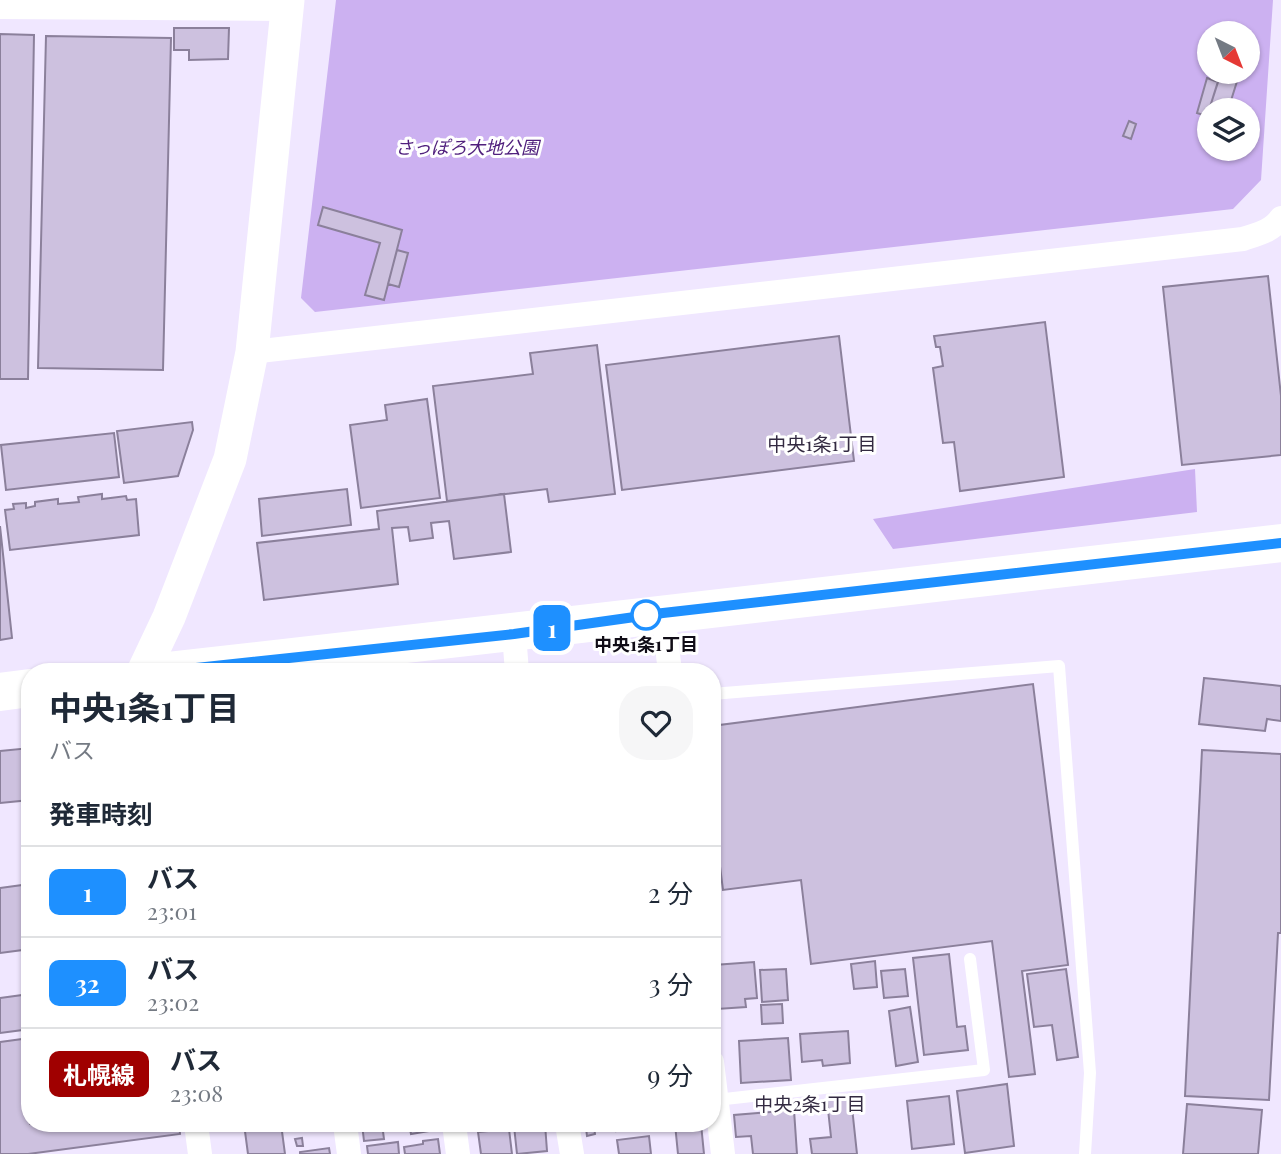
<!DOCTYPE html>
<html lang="ja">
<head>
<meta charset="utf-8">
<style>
  body { margin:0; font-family:"Playfair Display","Noto Sans JP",serif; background:#f6f6f7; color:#1f2937; height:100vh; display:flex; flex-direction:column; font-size:26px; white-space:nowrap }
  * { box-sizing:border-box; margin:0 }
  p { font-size:23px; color:#747a83 }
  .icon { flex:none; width:38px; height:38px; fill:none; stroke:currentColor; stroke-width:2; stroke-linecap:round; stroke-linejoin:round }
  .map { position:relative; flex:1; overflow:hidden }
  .side { position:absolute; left:21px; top:663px; width:700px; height:469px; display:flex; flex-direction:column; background:#fff; border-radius:28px; box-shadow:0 2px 5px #0004 }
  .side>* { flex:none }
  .badge { padding:0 14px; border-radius:10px; font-size:24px; line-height:46px }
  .needle { width:46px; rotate:138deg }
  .fabs { position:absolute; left:1197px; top:21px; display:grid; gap:14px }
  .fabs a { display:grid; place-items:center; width:63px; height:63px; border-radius:50%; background:#fff; box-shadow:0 2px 5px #0004; font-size:35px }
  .map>.badge { position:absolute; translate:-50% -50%; box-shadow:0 0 0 4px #fff }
  h2 { padding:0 28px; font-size:26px; line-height:63px }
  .round { display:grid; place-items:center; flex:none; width:74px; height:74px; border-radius:28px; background:#f6f6f7 }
  .summary { display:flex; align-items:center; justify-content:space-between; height:119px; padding:0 28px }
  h1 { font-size:33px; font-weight:700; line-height:52px }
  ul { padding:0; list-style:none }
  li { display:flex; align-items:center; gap:21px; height:91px; padding:0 28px; border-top:2px solid #e0e1e3 }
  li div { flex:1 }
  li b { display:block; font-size:26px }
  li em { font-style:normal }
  li .badge { min-width:77px; font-weight:700; text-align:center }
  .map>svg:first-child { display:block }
  .green { fill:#ccb1f1; fill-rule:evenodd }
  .building { fill:#cdc1df; stroke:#8b809b; stroke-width:2 }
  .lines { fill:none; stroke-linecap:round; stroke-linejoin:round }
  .lane { stroke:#fff; stroke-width:12 }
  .street { stroke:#fff; stroke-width:24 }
  .secondary { stroke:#fff; stroke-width:33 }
  .highway { stroke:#fff; stroke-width:38 }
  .line-casing { stroke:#fff; stroke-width:16 }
  .line { stroke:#1e90ff; stroke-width:10 }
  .stop-dot { fill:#fff; stroke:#1e90ff; stroke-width:3.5 }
  .labels { text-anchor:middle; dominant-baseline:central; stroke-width:6; stroke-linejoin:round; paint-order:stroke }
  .park-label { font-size:18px; font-style:italic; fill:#50207d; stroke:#fff }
  .stop-label { font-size:18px; font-weight:bold; fill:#100c16; stroke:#fff }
  .neighbourhood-label { font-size:19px; fill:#332a41; stroke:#fff }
</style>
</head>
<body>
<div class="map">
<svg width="1281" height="1154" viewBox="0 0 1281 1154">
  <rect width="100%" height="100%" fill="#f0e7ff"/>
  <path class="green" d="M336,0H1273L1261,180L1233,209L315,312L301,298ZM1209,33H1248V72H1209ZM1209,110H1248V149H1209Z
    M1195,469L1197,512L893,549L873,519Z"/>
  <path class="building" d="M174,28H229L228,59L189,60V50H174Z
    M0,34L34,35L28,379H0Z
    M46,36L171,38L163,370L38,368Z
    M1221,72L1239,75L1228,110H1209Z
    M1207,78L1218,82L1207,116L1197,113Z
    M1209,110V138L1202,136Z
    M1129,121L1136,124L1131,139L1123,136Z
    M323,207L402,230L384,300L365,295L380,243L318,225Z
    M397,250L408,253L399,287L388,284Z
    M1268,276L1281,396V455L1182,465L1163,287Z
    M1045,322L1064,477L960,491L954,442L943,443L933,368L943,366L940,347H936L934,336Z
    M839,336L854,461L622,490L606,365Z
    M597,345L615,494L549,502L547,489L447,501L433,386L533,374L530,353Z
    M427,399L440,498L361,508L350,425L387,420L385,405Z
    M192,422L193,430L178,476L124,483L117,431Z
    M114,433L119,477L6,490L1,445Z
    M347,489L351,525L262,536L259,499Z
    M102,494V499L126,496L127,500L136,499L139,535L10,550L5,510L14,509L13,504L26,503V508L35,506V502L58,499V504L79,502L78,497Z
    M504,494L511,552L454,559L449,521L431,523L433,538L410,541L408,527L392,528L398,584L264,600L257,543L379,529L377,511Z
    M0,526L12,638L0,640Z
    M1204,678L1281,686V721L1267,719L1265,731L1199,724Z
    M1033,684L1068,965L1022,971L1035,1074L1009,1077L992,941L811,964L801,880L723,890L712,804V726Z
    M30,748V800L0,803V751Z
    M1202,750L1281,754V933H1278L1269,1100L1185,1096Z
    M30,884V949L0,953V888Z
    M949,954L957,1027L965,1026L968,1050L924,1055L913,958Z
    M875,961L877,987L854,989L851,964Z
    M754,962L757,998L745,999L746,1007L717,1009L714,965Z
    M786,969L788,1000L762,1002L760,970Z
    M905,969L908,996L884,998L881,971Z
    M1066,969L1078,1057L1057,1060L1052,1025L1034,1027L1027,974Z
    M30,994V1029L0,1033V998Z
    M782,1004L783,1023L762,1024L761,1005Z
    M910,1007L918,1062L896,1066L889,1011Z
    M848,1031L850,1063L823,1066L822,1060L802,1062L800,1034Z
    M30,1038V1124H179L180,1134L28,1154H0V1042Z
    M788,1038L791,1080L741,1083L739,1041Z
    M1007,1084L1014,1146L965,1153L957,1091Z
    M949,1096L954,1144L912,1149L907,1101Z
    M851,1098L857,1154H812L810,1139L831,1137L827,1100Z
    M1187,1104L1262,1110L1258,1154H1183Z
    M794,1110L797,1154H753L751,1136L736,1137L734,1115Z
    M244,1124H281L285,1154H248Z
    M362,1124H382L384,1139L364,1141Z
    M409,1124H440L441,1129L411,1134Z
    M531,1124H545L547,1151L517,1154L514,1126Z
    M615,1124H649V1126L616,1131Z
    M675,1124H701L704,1154H678Z
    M594,1127L595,1134L587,1136L586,1128Z
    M509,1129L512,1154H481L478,1132Z
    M649,1136L651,1154H619L617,1140Z
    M302,1138L303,1146H297L295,1139Z
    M438,1139L440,1154H405L404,1147L423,1144V1141Z
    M398,1142L399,1154H368L367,1146Z
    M329,1148L330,1154H300V1152Z"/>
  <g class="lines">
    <path class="lane" d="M712,694L1059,666L1090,1073L1085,1154
      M716,1100L984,1070L970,959"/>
    <path class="street" d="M0,7L287,9
      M252,352L1243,239C1258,234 1272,231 1281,218
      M663,613L670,672
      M514,634L517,672
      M712,1062L723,1154
      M196,1124L200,1154
      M345,1124L349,1154
      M454,1124L458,1154
      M567,1124L572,1154"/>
    <path class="secondary" d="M143,672L169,617L230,459L252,352L288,0"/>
    <path class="highway" d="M160,672C534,631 907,585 1281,543
      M0,692L30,688"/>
  </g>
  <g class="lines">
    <g class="line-casing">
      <path id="line" d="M159,672L514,634L663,613L1281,543"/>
    </g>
    <use href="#line" class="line"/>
  </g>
  <circle class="stop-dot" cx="646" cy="615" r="14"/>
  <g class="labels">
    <g class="park-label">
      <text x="467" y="147">さっぽろ大地公園</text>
    </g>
    <g class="stop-label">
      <text x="646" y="644">中央1条1丁目</text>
    </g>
    <g class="neighbourhood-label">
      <text x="822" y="443">中央1条1丁目</text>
      <text x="810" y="1103">中央2条1丁目</text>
    </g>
  </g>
</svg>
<div class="fabs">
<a><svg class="needle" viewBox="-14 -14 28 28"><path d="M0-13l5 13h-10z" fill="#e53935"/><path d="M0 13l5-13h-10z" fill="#747a83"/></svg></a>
<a><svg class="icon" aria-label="layers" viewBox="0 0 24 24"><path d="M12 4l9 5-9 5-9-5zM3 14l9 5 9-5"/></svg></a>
</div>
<b class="badge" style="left:552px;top:628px;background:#1e90ff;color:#fff">1</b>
<section class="side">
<div class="summary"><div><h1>中央1条1丁目</h1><p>バス</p></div><a class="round"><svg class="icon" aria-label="heart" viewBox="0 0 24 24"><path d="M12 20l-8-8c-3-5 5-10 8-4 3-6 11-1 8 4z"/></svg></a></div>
<h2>発車時刻</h2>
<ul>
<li><span class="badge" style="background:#1e90ff;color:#fff">1</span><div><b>バス</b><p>23:01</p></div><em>2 分</em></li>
<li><span class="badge" style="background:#1e90ff;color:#fff">32</span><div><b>バス</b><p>23:02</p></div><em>3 分</em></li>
<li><span class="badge" style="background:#a00000;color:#fff">札幌線</span><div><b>バス</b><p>23:08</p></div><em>9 分</em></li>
</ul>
</section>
</div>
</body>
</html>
